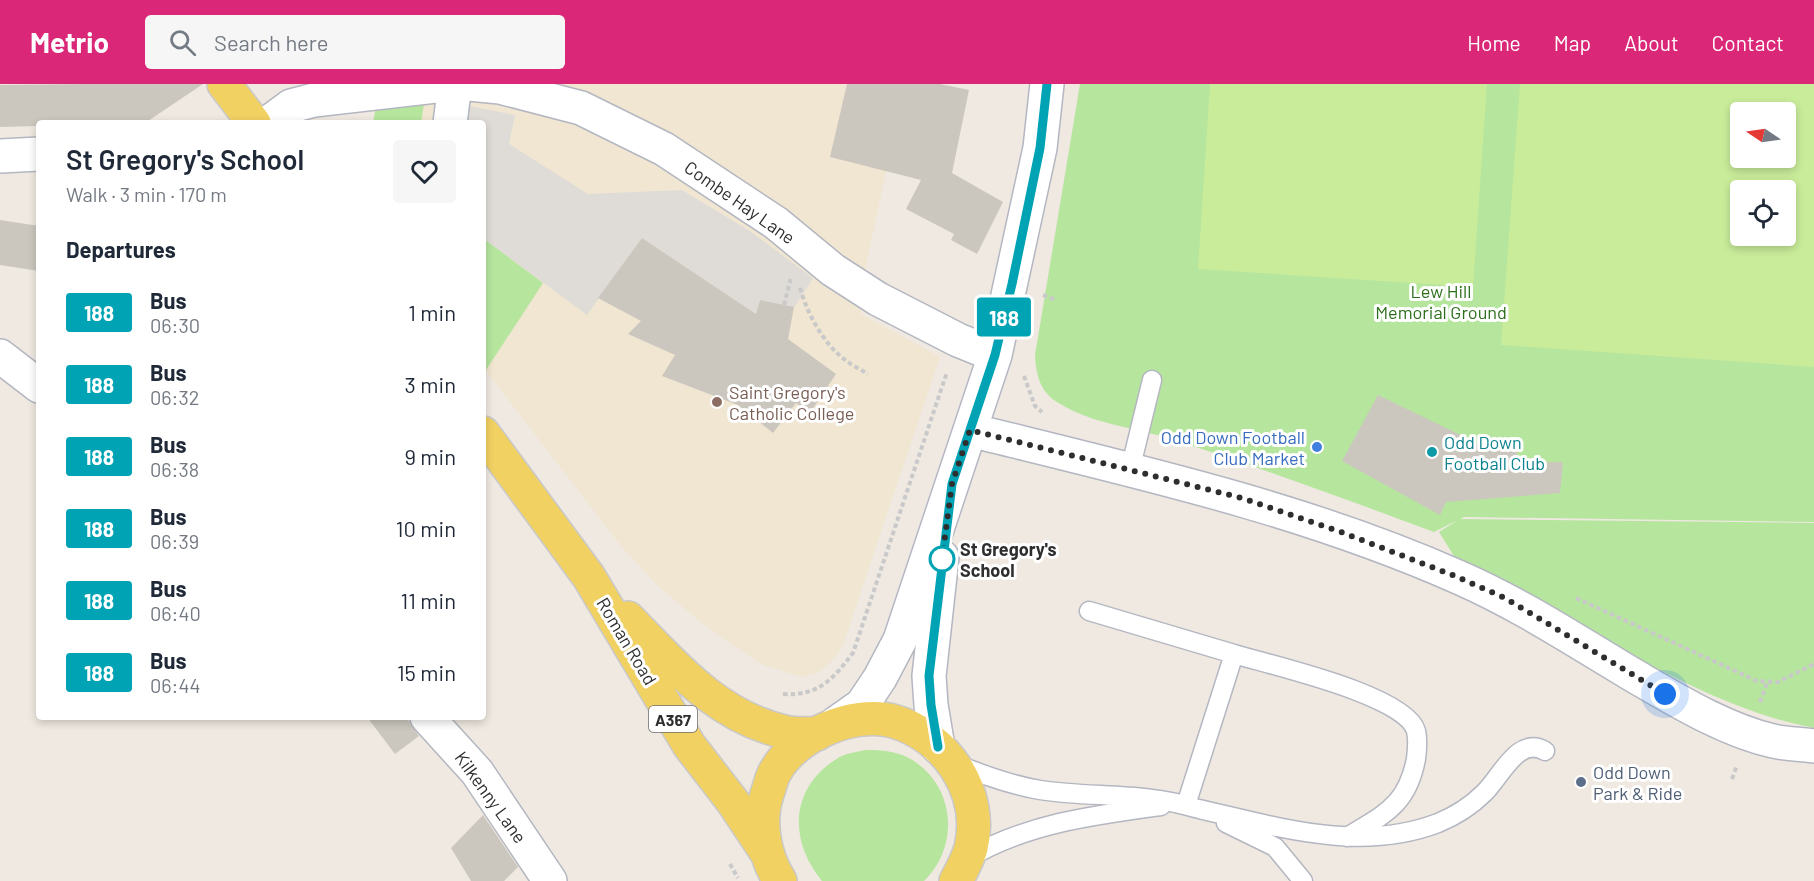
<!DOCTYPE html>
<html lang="en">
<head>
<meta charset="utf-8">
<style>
  body { margin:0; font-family:Barlow,sans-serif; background:#f6f6f7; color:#1f2937; height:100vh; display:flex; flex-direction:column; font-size:22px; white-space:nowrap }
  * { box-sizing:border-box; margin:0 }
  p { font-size:20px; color:#747a83 }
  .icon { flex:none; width:33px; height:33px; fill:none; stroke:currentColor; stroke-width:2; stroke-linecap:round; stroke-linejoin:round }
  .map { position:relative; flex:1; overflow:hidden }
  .details { position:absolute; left:36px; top:36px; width:450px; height:600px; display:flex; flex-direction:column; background:#fff; border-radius:6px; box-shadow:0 3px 9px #0003 }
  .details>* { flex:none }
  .badge { padding:0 12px; border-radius:4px; font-size:21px; line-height:39px }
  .needle { width:39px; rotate:283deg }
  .fabs { position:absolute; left:1730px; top:18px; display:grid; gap:12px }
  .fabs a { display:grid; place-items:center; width:66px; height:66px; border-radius:6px; background:#fff; box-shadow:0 3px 9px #0003; font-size:30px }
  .you { position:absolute; width:30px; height:30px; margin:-15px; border:4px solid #fff; border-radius:50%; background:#1a73e8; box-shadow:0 0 0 9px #1a73e833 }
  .map>.badge { position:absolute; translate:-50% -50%; box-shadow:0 0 0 3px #fff }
  h2 { padding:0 30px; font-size:22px; line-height:54px }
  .round { display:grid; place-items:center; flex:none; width:63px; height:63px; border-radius:6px; background:#f6f6f7 }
  .summary { display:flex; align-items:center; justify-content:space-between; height:102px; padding:0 30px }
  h1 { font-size:28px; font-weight:600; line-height:45px }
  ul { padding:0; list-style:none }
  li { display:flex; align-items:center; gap:18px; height:72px; padding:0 30px }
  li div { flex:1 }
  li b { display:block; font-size:22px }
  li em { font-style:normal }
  li .badge { min-width:66px; font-weight:700; text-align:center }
  header { display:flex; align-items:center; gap:36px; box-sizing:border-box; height:84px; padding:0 30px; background:#db2777; color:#fff }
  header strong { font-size:28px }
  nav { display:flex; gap:33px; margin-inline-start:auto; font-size:21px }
  .search { width:420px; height:54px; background:#f6f6f7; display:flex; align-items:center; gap:15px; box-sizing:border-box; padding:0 21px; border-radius:6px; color:#747a83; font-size:22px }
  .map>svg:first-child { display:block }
  .education { fill:#f0e6d1 }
  .green { fill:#b6e59e; fill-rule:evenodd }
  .pitch { fill:#c9ec9a; fill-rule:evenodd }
  .plaza { fill:#dfdcd8 }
  .building { fill:#cbc7bf }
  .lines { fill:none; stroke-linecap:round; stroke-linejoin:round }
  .lane-casing { stroke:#b4b7c1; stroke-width:21 }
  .street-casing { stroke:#b4b7c1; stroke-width:36 }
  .primary-casing { stroke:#c9c9c9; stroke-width:36 }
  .path { stroke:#c9c9c9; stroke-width:4; stroke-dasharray:4.5 3; stroke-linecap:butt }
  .lane { stroke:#fff; stroke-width:18 }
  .street { stroke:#fff; stroke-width:33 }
  .primary { stroke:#f2d163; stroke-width:33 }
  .line-casing { stroke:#fff; stroke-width:14 }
  .line { stroke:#00a3b4; stroke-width:9 }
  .walk { stroke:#2e2e2e; stroke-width:6; stroke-dasharray:0 10.8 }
  .education-dot { fill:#8d6e63; stroke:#fff; stroke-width:2 }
  .shop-dot { fill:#3f7fe0; stroke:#fff; stroke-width:2 }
  .culture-dot { fill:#0f9aa8; stroke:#fff; stroke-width:2 }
  .stop-dot { fill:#fff; stroke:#00a3b4; stroke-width:3 }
  .service-dot { fill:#5c6f8a; stroke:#fff; stroke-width:2 }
  .labels { text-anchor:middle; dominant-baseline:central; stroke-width:6; stroke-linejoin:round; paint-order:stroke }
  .shield { fill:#fff; stroke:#6d6d6d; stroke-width:1.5 }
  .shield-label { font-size:16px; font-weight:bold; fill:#2e2e2e }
  .street-label { font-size:18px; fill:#2e2e2e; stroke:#fff }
  .park-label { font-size:18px; fill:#2c6e1b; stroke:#fff }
  .education-label { font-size:18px; fill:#785e54; stroke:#fff; text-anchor:start }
  .shop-label { font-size:18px; fill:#366cbe; stroke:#fff; text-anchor:end }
  .culture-label { font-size:18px; fill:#0d838f; stroke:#fff; text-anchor:start }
  .stop-label { font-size:18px; font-weight:bold; fill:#2e2e2e; stroke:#fff; text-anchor:start }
  .service-label { font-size:18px; fill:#4e5e75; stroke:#fff; text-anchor:start }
</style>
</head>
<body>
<header>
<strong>Metrio</strong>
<div class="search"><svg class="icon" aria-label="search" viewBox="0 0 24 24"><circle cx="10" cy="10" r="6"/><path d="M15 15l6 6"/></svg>Search here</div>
<nav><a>Home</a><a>Map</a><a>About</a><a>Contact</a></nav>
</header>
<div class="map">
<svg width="1814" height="797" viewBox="0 0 1814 797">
  <rect width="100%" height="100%" fill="#efe9e1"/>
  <path class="education" d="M446,0H905L866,181L861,230L940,273L843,561L833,576L818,589L802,593L763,581L708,544L659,503L621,462L483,283V39H373L376,22L442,20Z"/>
  <path class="green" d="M1080,0H1814V438L1464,433L1460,435L1814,439V644C1740,630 1672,593 1607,558C1557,531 1507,504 1457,477L1439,448L1458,436L1434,448C1348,416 1262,384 1174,356C1135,343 1093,341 1057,318C1040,308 1036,290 1035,271ZM1740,28H1785V74H1740ZM1740,106H1785V152H1740Z
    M424,20L421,39H373L376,22Z
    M483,154L543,199L486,286L483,283Z
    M865,666C882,666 899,667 914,677C956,705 959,763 924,797H822C788,756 790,703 838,674C846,669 857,668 865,666Z"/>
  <path class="pitch" d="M1210,0H1487L1473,203L1198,185Z
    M1520,0H1814V283L1501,261ZM1740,28H1785V74H1740ZM1740,106H1785V152H1740Z"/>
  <path class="plaza" d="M469,22L515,31L509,60L588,110L682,106L750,147L813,194L794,224L760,216L756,230L642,154L587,231L483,154V39H464Z"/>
  <path class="building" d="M88,0H203L145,39H39V42L0,43V1Z
    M847,0H940L969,6L952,89L1003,118L977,170L951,156L954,150L906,125L921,96L830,73Z
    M0,136L39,142V187L0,181Z
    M642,154L756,230L760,216L794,223L788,255L836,290L810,329L796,319L773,349L738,321L662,292L675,271L628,250L641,237L598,214Z
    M1378,311L1477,359L1519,357L1516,379L1563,378L1560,409L1446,418L1440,431L1342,377Z
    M367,633H406L419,652L395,670Z
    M483,731L518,783L504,797H471L451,764Z"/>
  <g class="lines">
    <g class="lane-casing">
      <path id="lane" d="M1130,386L1152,296
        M1089,527L1234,570
        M956,680C983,691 1010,701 1040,706C1092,714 1144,708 1195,724
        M1186,721L1234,570C1270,581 1406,611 1416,647C1418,655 1417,667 1416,675C1407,722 1384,730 1347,753
        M1199,725C1278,743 1360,769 1438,739C1455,732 1471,722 1484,709C1501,693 1518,651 1545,667
        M1226,739L1275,763L1303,797
        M967,775C1024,740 1095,731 1161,722"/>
    </g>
    <g class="street-casing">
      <path id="street" d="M469,0L500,3L581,24L664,65L776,139L833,186L878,215L958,256L995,271
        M268,39L291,22L314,16L453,0
        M450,39L455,0
        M0,72L39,70
        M0,272L39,302
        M970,346C1135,387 1302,424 1458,493C1520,520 1576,557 1633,591C1676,616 1725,646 1773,657C1786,660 1801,660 1814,662
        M427,633L477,688L550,797
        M835,640L862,621L880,594L900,556L995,271L1040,64L1047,0
        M938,663L931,621L929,592L942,473"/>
    </g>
    <g class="primary-casing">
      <path id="primary" d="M224,0L254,39
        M483,349L589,493L689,661L733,718L767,769
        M628,534C674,581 717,633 785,648C795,651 807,649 817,650
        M780,797C764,772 758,738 767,710C770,703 771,694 775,688C794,652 853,626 893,637C946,652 984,708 971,764C968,775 962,786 956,797"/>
    </g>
    <path class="path" d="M800,204C807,229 823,259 844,275C851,281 860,285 868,290
      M1043,211L1056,216
      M784,221L791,194
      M1024,292L1035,322L1042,328
      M1576,514L1757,597L1778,598L1814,580
      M783,610C819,612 833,595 853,569L947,288
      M1760,618L1767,599
      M1732,695L1737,681
      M730,780L738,794"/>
    <use href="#lane" class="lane"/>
    <use href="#street" class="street"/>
    <use href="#primary" class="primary"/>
  </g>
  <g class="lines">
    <g class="line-casing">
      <path id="line" d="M938,663L931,621L929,592L952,400L995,271L1012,200L1040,64L1047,0"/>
    </g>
    <use href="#line" class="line"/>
    <path class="walk" d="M942,475L952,400L970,346L1242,414L1341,448L1455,492L1505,514L1665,610"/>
  </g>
  <circle class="education-dot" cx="717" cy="318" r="6"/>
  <circle class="shop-dot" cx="1317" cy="363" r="6"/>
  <circle class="culture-dot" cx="1432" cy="368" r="6"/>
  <circle class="stop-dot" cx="942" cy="475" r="12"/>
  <circle class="service-dot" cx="1581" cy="698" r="6"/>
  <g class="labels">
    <rect class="shield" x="649" y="622" width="48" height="26" rx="4.5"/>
    <g class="shield-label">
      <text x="673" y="635">A367</text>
    </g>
    <g class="street-label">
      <text transform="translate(740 118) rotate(35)">Combe Hay Lane</text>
      <text transform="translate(627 557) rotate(59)">Roman Road</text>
      <text transform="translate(491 713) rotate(54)">Kilkenny Lane</text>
    </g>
    <g class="park-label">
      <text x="1441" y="207">Lew Hill<tspan x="1441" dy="21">Memorial Ground</tspan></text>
    </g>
    <g class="education-label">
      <text x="729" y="308">Saint Gregory's<tspan x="729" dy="21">Catholic College</tspan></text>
    </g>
    <g class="shop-label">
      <text x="1305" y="353">Odd Down Football<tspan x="1305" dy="21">Club Market</tspan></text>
    </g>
    <g class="culture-label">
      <text x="1444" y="358">Odd Down<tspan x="1444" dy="21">Football Club</tspan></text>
    </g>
    <g class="stop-label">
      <text x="960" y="465">St Gregory's<tspan x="960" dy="21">School</tspan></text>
    </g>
    <g class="service-label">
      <text x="1593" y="688">Odd Down<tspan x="1593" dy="21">Park &amp; Ride</tspan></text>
    </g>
  </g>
</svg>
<div class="fabs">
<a><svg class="needle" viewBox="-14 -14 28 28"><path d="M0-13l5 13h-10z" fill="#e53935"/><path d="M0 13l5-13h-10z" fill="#747a83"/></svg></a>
<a><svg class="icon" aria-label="locate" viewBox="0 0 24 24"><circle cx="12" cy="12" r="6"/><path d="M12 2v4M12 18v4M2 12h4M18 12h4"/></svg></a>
</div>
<div class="you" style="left:1665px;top:610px"></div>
<b class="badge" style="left:1004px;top:233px;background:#00a3b4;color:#fff">188</b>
<section class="details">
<div class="summary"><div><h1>St Gregory's School</h1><p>Walk · 3 min · 170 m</p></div><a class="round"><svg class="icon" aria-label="heart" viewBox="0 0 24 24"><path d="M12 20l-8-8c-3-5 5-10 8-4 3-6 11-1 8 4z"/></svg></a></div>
<h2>Departures</h2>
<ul>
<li><span class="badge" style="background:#00a3b4;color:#fff">188</span><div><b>Bus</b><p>06:30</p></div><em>1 min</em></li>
<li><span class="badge" style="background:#00a3b4;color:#fff">188</span><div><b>Bus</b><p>06:32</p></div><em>3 min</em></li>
<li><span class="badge" style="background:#00a3b4;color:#fff">188</span><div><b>Bus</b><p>06:38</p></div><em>9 min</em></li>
<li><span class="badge" style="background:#00a3b4;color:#fff">188</span><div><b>Bus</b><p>06:39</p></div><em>10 min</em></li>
<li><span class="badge" style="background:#00a3b4;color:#fff">188</span><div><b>Bus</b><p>06:40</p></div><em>11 min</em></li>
<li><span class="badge" style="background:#00a3b4;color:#fff">188</span><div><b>Bus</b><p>06:44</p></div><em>15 min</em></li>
</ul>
</section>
</div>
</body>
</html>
